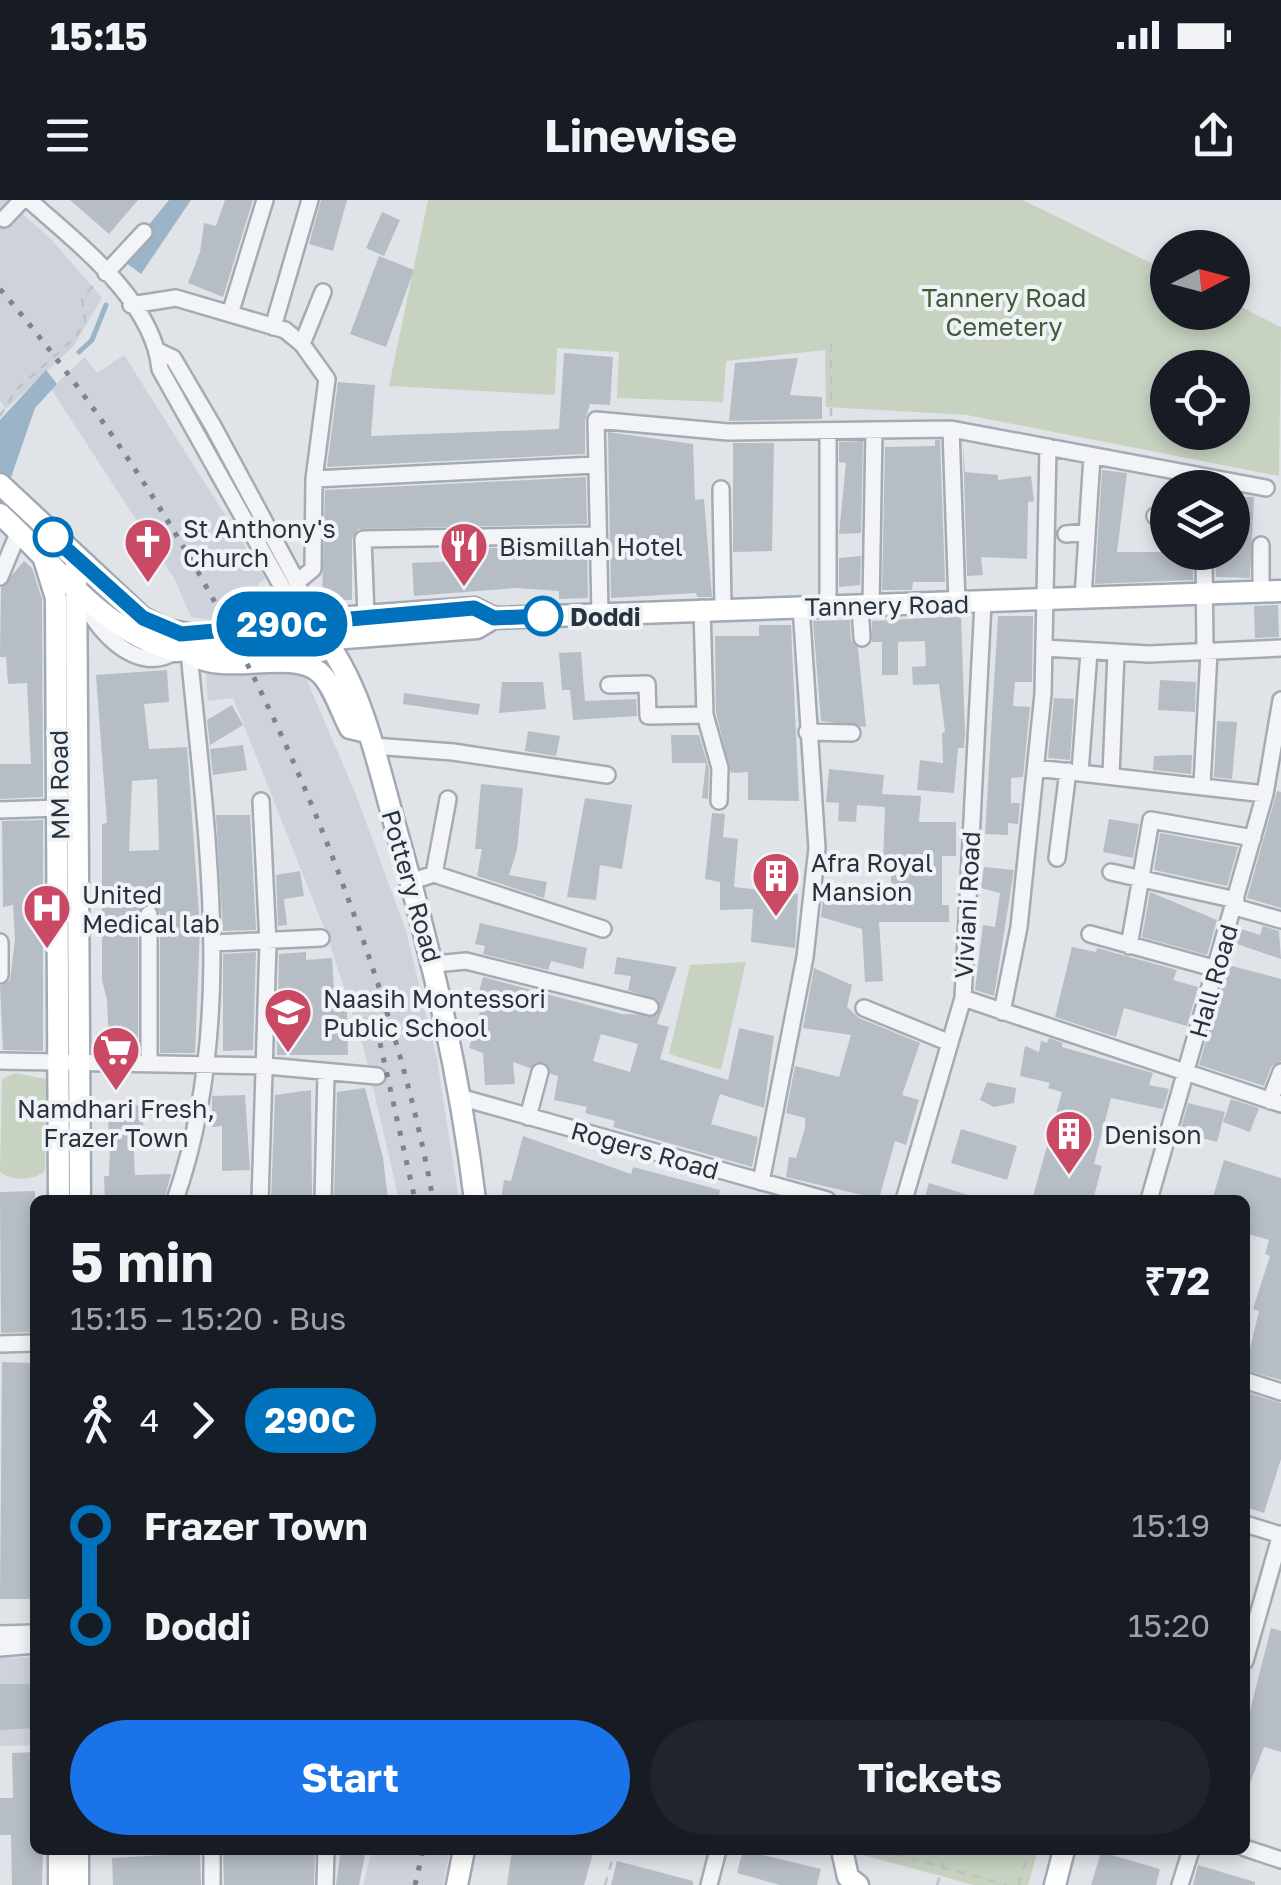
<!DOCTYPE html>
<html lang="en">
<head>
<meta charset="utf-8">
<style>
  body { margin:0; font-family:"Golos Text",sans-serif; background:#20242c; color:#f1f3f6; height:100vh; display:flex; flex-direction:column; font-size:38px; white-space:nowrap }
  * { box-sizing:border-box; margin:0 }
  p { font-size:32px; color:#9ea1a6 }
  .icon { flex:none; width:55px; height:55px; fill:none; stroke:currentColor; stroke-width:2; stroke-linecap:round; stroke-linejoin:round }
  .map { position:relative; flex:1; overflow:hidden }
  .sheet { position:absolute; left:30px; top:995px; width:1220px; height:660px; display:flex; flex-direction:column; background:#171b24; border-radius:15px; box-shadow:0 5px 15px #0003 }
  .sheet>* { flex:none }
  .badge { padding:0 20px; border-radius:32px; font-size:35px; line-height:65px }
  .needle { width:65px; rotate:84deg }
  .controls { position:absolute; left:1150px; top:30px; display:grid; gap:20px }
  .controls a { display:grid; place-items:center; width:100px; height:100px; border-radius:50%; background:#171b24; box-shadow:0 5px 15px #0003; font-size:50px }
  .map>.badge { position:absolute; translate:-50% -50%; box-shadow:0 0 0 5px #fff }
  .legs { display:flex; align-items:center; gap:15px; height:110px; padding:0 40px; font-size:32px }
  .legs p { margin-inline-start:auto }
  .head { display:flex; align-items:center; justify-content:space-between; height:170px; padding:0 40px }
  h1 { font-size:55px; font-weight:700; line-height:75px }
  .primary-button { display:flex; gap:20px; margin-top:auto; padding:20px 40px }
  .primary-button a { flex:1; height:115px; border-radius:60px; background:#1a73e8; color:#fff; font-size:40px; font-weight:700; line-height:115px; text-align:center }
  .primary-button a+a { background:#20242c; color:#f1f3f6 }
  ul { padding:0 40px; list-style:none }
  li { display:flex; align-items:center; gap:35px; height:100px; font-size:38px }
  li i { display:grid; place-items:center; width:15px; height:100%; margin:0 12px; background:currentColor }
  li i::after { content:''; width:25px; height:25px; margin:-12px; border:8px solid; border-radius:50%; background:#171b24 }
  li p { margin-inline-start:auto }
  li:first-child i { background:linear-gradient(#0000 50%,currentColor 0) }
  li:last-child i { background:linear-gradient(currentColor 50%,#0000 0) }
  .status { display:flex; justify-content:space-between; align-items:center; height:70px; padding:0 50px; background:#171b24; direction:ltr }
  .status svg { height:28px; fill:currentColor }
  header { display:flex; justify-content:space-between; align-items:center; height:130px; padding:0 40px; background:#171b24; font-size:45px; font-weight:700 }
  .map>svg:first-child { display:block }
  .built { fill:#ced3db }
  .green { fill:#c7d2c1; fill-rule:evenodd }
  .water { fill:#9cb4c8 }
  .lines { fill:none; stroke-linecap:round; stroke-linejoin:round }
  .stream { stroke:#9cb4c8; stroke-width:5 }
  .building { fill:#b7bdc5; fill-rule:evenodd }
  .minor-casing { stroke:#a5abb3; stroke-width:20 }
  .major-casing { stroke:#a0a9b4; stroke-width:25 }
  .path { stroke:#bec2c7; stroke-width:2.5; stroke-dasharray:8 8; stroke-linecap:butt }
  .minor { stroke:#f3f4f7; stroke-width:15 }
  .major { stroke:#fff; stroke-width:20 }
  .rail { stroke:#7a8492; stroke-width:5; stroke-dasharray:5 10; stroke-linecap:butt }
  .line-1-casing { stroke:#fff; stroke-width:22 }
  .line-1 { stroke:#0072bc; stroke-width:15 }
  .stop-1-dot { fill:#fff; stroke:#0072bc; stroke-width:5 }
  .labels { text-anchor:middle; dominant-baseline:central; stroke-width:8; stroke-linejoin:round; paint-order:stroke }
  .park-label { font-size:25px; fill:#405b37; stroke:#f0f3f6 }
  .poi-label { font-size:25px; fill:#293340; stroke:#f0f3f6; text-anchor:start }
  .street-label { font-size:25px; fill:#293340; stroke:#f0f3f6 }
  .stop-label { font-size:25px; font-weight:bold; fill:#293340; stroke:#f0f3f6; text-anchor:start }
</style>
</head>
<body>
<div class="status"><b>15:15</b><svg viewBox="0 0 49 12"><path d="M0 12V9h3v3zM5 12V6h3v6zM10 12V3h3v9zM15 12V0h3v12zM26 1h20v11H26zM47 4h2v5h-2z"/></svg></div>
<header><svg class="icon" aria-label="menu" viewBox="0 0 24 24"><path d="M4 6h16M4 12h16M4 18h16"/></svg>Linewise<svg class="icon" aria-label="share" viewBox="0 0 24 24"><path d="M12 15V3M7 8l5-5 5 5M5 13v7h14v-7"/></svg></header>
<div class="map">
<svg width="1281" height="1685" viewBox="0 0 1281 1685">
  <rect width="100%" height="100%" fill="#e0e4e9"/>
  <path class="built" d="M0,0H7L52,40L102,98L73,147L6,209L0,201Z
    M124,155L265,378L258,384L265,396L243,413L215,420L191,417L174,378L51,189L85,157L97,173Z
    M283,446L305,476L355,592L406,731L437,859L459,1000H399L365,853L327,735L233,498L208,501L205,459Z
    M35,1457V1545L0,1546V1458Z
    M372,1650H450L443,1685H363Z"/>
  <path class="green" d="M428,0H1023L1167,71L1168,112H1232L1233,103L1281,127L1279,276L967,215L826,207L825,150L726,161L723,202L617,198L619,152L557,148L555,195L389,186ZM1168,168H1232V232H1168Z
    M746,762L721,870L669,854L690,765Z
    M15,873L46,879L45,971C33,981 12,981 0,972L2,879Z
    M865,1650H1038L1028,1685H974L863,1655Z"/>
  <path class="water" d="M169,0H191L141,74L121,59Z
    M46,170L57,184L35,208L9,283L0,271V220Z"/>
  <g class="lines">
    <path class="stream" d="M79,152L92,140L106,105"/>
  </g>
  <path class="building" d="M70,0H138L109,34Z
    M225,0H253L223,97L188,83L200,52L204,23L216,26Z
    M321,0H347L333,51L309,44Z
    M382,12L400,20L384,56L366,48Z
    M379,56L414,70L386,147L350,134Z
    M564,153L613,157L610,205L590,204L585,220V254L327,267L338,182L375,185L371,236L559,229Z
    M798,158L790,195L822,197V219L729,221L735,163Z
    M608,232L693,244L695,300L704,299L712,397H697L696,393L611,398Z
    M935,240H940L945,382H913L912,390H882L885,247L935,246Z
    M863,241L861,333L839,334L846,263L839,262V242Z
    M733,243H774L772,351L733,352Z
    M963,243L965,272L998,275V280L1031,276L1034,301L1028,302L1027,359L981,357L983,375L967,376Z
    M1102,270L1127,273L1117,352H1193V380L1095,384Z
    M586,277L587,324L358,329L352,339V400H322L325,290Z
    M1237,297H1254L1250,378L1216,377L1215,352H1238Z
    M587,346L588,398L559,399V391L515,388L414,396L412,363L478,360V348H518L519,358H533L558,356V347Z
    M861,356L860,385L839,387V358Z
    M24,361L32,368L42,399L43,597L0,599V564H31L27,483L8,484L6,457H0L1,388Z
    M1278,405L1279,437L1255,438L1254,406Z
    M961,416L965,534L964,548H958L954,593L917,590L920,560L943,563L942,533L945,532L939,484L913,485L912,467L926,466L925,441L898,442V475H882V442H872V421Z
    M998,416H1033L1032,482H1015L1013,506L1030,507L1023,577L1011,578V603H1020L1018,624L1008,623V635L985,634Z
    M850,420L851,440L858,448L866,527L821,521L813,421Z
    M759,425H791L799,601L748,600V572L731,573L716,513L715,436H759Z
    M581,452L585,501L636,499L637,516L573,520L570,490H562L559,453Z
    M167,470L169,502L144,504L149,549L187,547L200,728L195,853H160V714L155,705L144,704L138,714V844L109,845L107,800L102,780V624L107,623L96,475ZM157,579L159,650L129,651L132,581Z
    M1160,480L1196,482L1195,512L1158,510Z
    M502,482H543L546,509L499,513Z
    M404,493L480,504L478,515L403,504Z
    M1054,498L1074,499L1070,560L1048,558Z
    M232,505L243,525L210,545L207,520Z
    M1217,521L1237,522L1232,579L1214,577Z
    M528,531L560,536L556,556L525,551Z
    M671,535H699L709,569L708,599L702,598L706,563H672Z
    M243,545L247,570L213,575L210,549Z
    M1178,555H1192L1191,574L1153,570L1154,556Z
    M829,569L884,575L882,594L921,596L919,622H956V656H942V705H949V722H879L883,781L865,782L862,729L821,717L824,687L891,692V664H883L885,607L857,605L856,622L838,621L839,603L826,602Z
    M481,584L523,588L517,650L509,675L547,682L544,698L477,676L482,649H475Z
    M1277,591L1281,592V708L1247,698Z
    M585,598L632,605L622,669L600,665L596,700L567,697Z
    M712,613L725,614L723,637L738,639L734,687L798,694L795,748L751,742L753,709L720,710V682L705,679Z
    M216,615H250L256,730L223,731Z
    M1109,619L1139,624L1133,658L1103,652Z
    M43,620V851L3,850L0,786L10,780L15,740L13,705L3,707L2,621Z
    M1160,633L1238,647L1227,686L1154,670Z
    M984,667L1014,670L994,796L975,790L983,725L995,727L1000,693L981,688Z
    M300,671L304,696L284,699L287,725L278,726L276,675Z
    M1150,692L1217,720L1207,755L1142,737Z
    M480,723L587,748L583,769L551,761L548,770L483,754L485,746L475,744Z
    M1263,726L1279,731L1281,759L1234,743L1238,728L1260,735Z
    M1072,747L1096,752L1097,748L1177,770L1173,780L1198,787L1187,826L1124,808L1116,837L1055,817Z
    M256,752L253,850L223,851V754Z
    M306,752V760L332,758L335,807L347,806L348,855H277L279,754Z
    M617,757L677,767L657,824L669,827L660,859L728,880L739,828L774,836L764,908L720,894L711,924L758,937L752,967L613,927L615,921L585,913L587,907L554,900L558,876L551,874L544,862L530,868L513,862L515,884L485,885L483,853L469,848L483,802L477,800L483,777L622,814L657,815L658,800L628,790L631,776L614,774ZM601,834L638,844L630,872L593,861Z
    M1228,765L1281,779V861L1271,867L1264,886L1199,865Z
    M814,768L852,785L847,807L859,818L920,843L902,895L919,900L906,945L895,941L879,999L786,977L789,957L796,958L805,928V918L786,913L795,866L839,877L851,835L803,828Z
    M1049,838L1063,843L1062,847L1153,873L1149,885L1169,889L1163,909L1111,898L1094,964L1102,966L1093,1000H1032L1062,892L1048,888L1050,883L1020,876L1025,846L1039,852L1041,841L1047,843Z
    M987,882L1016,888L1014,903L994,907L980,900Z
    M365,888L383,958L388,1000H334L337,892Z
    M311,890L312,1000H271L275,895Z
    M245,895L250,970L222,971V926L212,927V896Z
    M1231,899L1259,908L1250,932L1223,922Z
    M1188,903L1225,912L1217,942L1180,932Z
    M142,905L144,937L133,938L135,975L171,974L164,1000H105L104,976H109L110,946L107,907Z
    M961,929L1017,946L1007,980L951,963Z
    M523,936L631,974L633,967L720,990L718,1000H501L504,980L511,981Z
    M1224,960L1281,978V1180L1245,1170L1259,1111L1253,1109L1270,1056L1265,1054L1269,1040L1245,1033V1000H1212Z
    M929,983L975,997V1000H924Z
    M35,991V1132L1,1133L0,992Z
    M2,1162L35,1163V1399H0Z
    M1245,1192L1281,1203V1259L1264,1313L1245,1307Z
    M1271,1428L1281,1431V1552L1264,1547L1245,1596V1530Z
    M0,1484H35V1528L0,1530Z
    M35,1552V1650H43L42,1685H12L11,1635H0V1598H13L12,1553Z
    M223,1650H315L314,1685H224Z
    M341,1650H366L359,1685H336Z
    M512,1650H594L584,1685H507Z
    M743,1650L821,1669L817,1685H780L737,1673Z
    M1101,1652L1160,1669L1156,1685H1091Z
    M200,1653L201,1685H113L112,1658Z
    M617,1661L693,1681V1685H611Z
    M1198,1665L1255,1682V1685H1193Z"/>
  <g class="lines">
    <g class="minor-casing">
      <path id="minor" d="M29,0C77,43 153,100 160,169L290,401L309,420
        M4,19L22,0
        M106,73L144,32
        M131,105L176,98L285,130L302,144L327,179L314,279L313,369L297,382
        M230,114L265,0
        M273,127L310,0
        M302,144L323,92
        M158,151L173,158L213,226L297,382L307,414
        M951,229L957,403
        M314,279L595,265
        M721,289L723,408
        M1155,316L1168,317
        M1066,334L1087,332
        M1261,345V392
        M1204,352L1205,453
        M0,377L19,331
        M1083,398L1092,256
        M83,401C99,433 138,476 176,451
        M871,405L874,230
        M828,406V233
        M860,406L862,438
        M600,413L596,220L728,232L951,229L1266,288
        M366,415L363,339L597,335
        M1044,448L1149,454L1281,448
        M609,485L647,484L648,516L705,515L702,408
        M705,515L720,568L719,601
        M807,532L852,533
        M373,546L453,552L607,575
        M1036,568L1265,594
        M1080,572L1089,452
        M1111,575L1116,453
        M1202,585L1209,452
        M0,610L59,608
        M1057,658L1068,571
        M1111,672L1236,700
        M434,674L448,599
        M413,681L434,674L603,729
        M1235,707L1281,720
        M1090,734L1217,769
        M0,742V775
        M213,743L321,738
        M1129,746L1151,620L1253,638
        M435,764L466,761L650,807
        M963,798L1281,904
        M864,808L950,843
        M1002,812L1019,727L1043,494L1048,247
        M0,861L267,866L377,876
        M149,864V714
        M463,898L827,1000
        M1270,901L1281,872
        M528,917L540,872
        M761,982L805,757L817,648L801,406
        M175,1000C237,824 206,633 189,452
        M260,1000L268,743L261,601
        M323,1000L326,873
        M904,1000L963,798L983,403
        M1149,1000L1265,594L1281,500
        M0,1144L35,1143
        M1247,1181L1281,1192
        M1245,1324L1281,1335
        M0,1434L35,1433
        M0,1448L35,1445
        M1245,1461L1281,1334
        M1245,1648L1281,1660
        M212,1650V1685
        M325,1685L326,1650
        M709,1685L718,1650
        M1180,1685L1191,1650"/>
    </g>
    <g class="major-casing">
      <path id="major" d="M0,284L143,418L167,430L194,435L309,420L474,408L494,418
        M0,314C54,363 103,433 176,451L477,428L494,418L1281,391
        M44,359L56,398L59,1000
        M76,359L80,1000
        M309,420C362,475 377,564 398,636C432,757 460,875 475,1000
        M193,455C226,476 290,448 319,472C333,484 341,512 350,528L367,532
        M59,1650V1685
        M78,1650V1685
        M842,1650L848,1677L858,1685
        M457,1685L464,1650
        M1055,1685L1064,1650"/>
    </g>
    <path class="path" d="M0,216L16,190L75,138L85,121L82,98L97,82
      M831,216V144
      M880,1650L1007,1685
      M605,1685L615,1650
      M937,1685L948,1650
      M1019,1685L1029,1650"/>
    <use href="#minor" class="minor"/>
    <use href="#major" class="major"/>
    <path class="rail" d="M0,89C153,269 265,472 346,693C383,792 415,896 433,1000
      M380,843L415,1000
      M415,1685L423,1650"/>
  </g>
  <g class="lines">
    <g class="line-1-casing">
      <path id="line-1" d="M53,337L143,418L181,434L474,408L494,418L543,416"/>
    </g>
    <use href="#line-1" class="line-1"/>
  </g>
  <defs>
    <g id="church-pin" transform="scale(2.5)"><path d="M0 17L-7.5 6A9.5 9.5 0 1 1 7.5 6Z" fill="#ca4964" stroke="#f0f3f6"/><path d="M-1.2-6h2.4v3.5h3.3v2.4h-3.3V6h-2.4V-.1h-3.3v-2.4h3.3Z" fill="#fff"/></g>
    <g id="restaurant-pin" transform="scale(2.5)"><path d="M0 17L-7.5 6A9.5 9.5 0 1 1 7.5 6Z" fill="#ca4964" stroke="#f0f3f6"/><path d="M-5-6h1v4h1v-4h1v4h1v-4h1v5L-1.5 .5V6h-2V.5L-5-1ZM5-6V6H3V1.5H1.5Q1.5-4 5-6Z" fill="#fff"/></g>
    <g id="building-pin" transform="scale(2.5)"><path d="M0 17L-7.5 6A9.5 9.5 0 1 1 7.5 6Z" fill="#ca4964" stroke="#f0f3f6"/><path d="M-4-6H4V6H1V3H-1V6H-4ZM-2.5-4.3h1.7v1.8h-1.7ZM.8-4.3h1.7v1.8H.8ZM-2.5-1h1.7V.8h-1.7ZM.8-1h1.7V.8H.8Z" fill="#fff"/></g>
    <g id="hospital-pin" transform="scale(2.5)"><path d="M0 17L-7.5 6A9.5 9.5 0 1 1 7.5 6Z" fill="#ca4964" stroke="#f0f3f6"/><path d="M-5-5h3v3.5h4V-5h3V5h-3V1.5h-4V5h-3Z" fill="#fff"/></g>
    <g id="school-pin" transform="scale(2.5)"><path d="M0 17L-7.5 6A9.5 9.5 0 1 1 7.5 6Z" fill="#ca4964" stroke="#f0f3f6"/><path d="M0-5L7-2L0 1L-7-2ZM-4 1L0 2.5L4 1V4Q0 6-4 4Z" fill="#fff"/></g>
    <g id="supermarket-pin" transform="scale(2.5)"><path d="M0 17L-7.5 6A9.5 9.5 0 1 1 7.5 6Z" fill="#ca4964" stroke="#f0f3f6"/><path d="M-6-5.5h2.5l.6 2H6L4.5 2H-2.5L-4.4-4H-6ZM-1.5 3.2a1.3 1.3 0 1 0 .1 0ZM3 3.2a1.3 1.3 0 1 0 .1 0Z" fill="#fff"/></g>
  </defs>
  <g fill-rule="evenodd">
    <use href="#church-pin" x="148" y="342"/>
    <use href="#restaurant-pin" x="464" y="346"/>
    <use href="#building-pin" x="776" y="676"/>
    <use href="#hospital-pin" x="47" y="708"/>
    <use href="#school-pin" x="288" y="812"/>
    <use href="#supermarket-pin" x="116" y="850"/>
    <use href="#building-pin" x="1069" y="934"/>
  </g>
  <g class="stop-1-dot">
    <circle cx="53" cy="337" r="18"/>
    <circle cx="543" cy="416" r="18"/>
  </g>
  <g class="labels">
    <g class="park-label">
      <text x="1004" y="97">Tannery Road<tspan x="1004" dy="29">Cemetery</tspan></text>
    </g>
    <g class="poi-label">
      <text x="183" y="328">St Anthony's<tspan x="183" dy="29">Church</tspan></text>
      <text x="499" y="346">Bismillah Hotel</text>
      <text x="811" y="662">Afra Royal<tspan x="811" dy="29">Mansion</tspan></text>
      <text x="82" y="694">United<tspan x="82" dy="29">Medical lab</tspan></text>
      <text x="323" y="798">Naasih Montessori<tspan x="323" dy="29">Public School</tspan></text>
      <text x="116" y="908" text-anchor="middle">Namdhari Fresh,<tspan x="116" dy="29">Frazer Town</tspan></text>
      <text x="1104" y="934">Denison</text>
    </g>
    <g class="street-label">
      <text transform="translate(887 405) rotate(-1)">Tannery Road</text>
      <text transform="translate(59 585) rotate(-91)">MM Road</text>
      <text transform="translate(412 686) rotate(74)">Pottery Road</text>
      <text transform="translate(967 705) rotate(-87)">Viviani Road</text>
      <text transform="translate(1213 781) rotate(-74)">Hall Road</text>
      <text transform="translate(645 950) rotate(16)">Rogers Road</text>
    </g>
    <g class="stop-label">
      <text x="570" y="416">Doddi</text>
    </g>
  </g>
</svg>
<div class="controls">
<a><svg class="needle" viewBox="-14 -14 28 28"><path d="M0-13l5 13h-10z" fill="#e53935"/><path d="M0 13l5-13h-10z" fill="#9ea1a6"/></svg></a>
<a><svg class="icon" aria-label="locate" viewBox="0 0 24 24"><circle cx="12" cy="12" r="6"/><path d="M12 2v4M12 18v4M2 12h4M18 12h4"/></svg></a>
<a><svg class="icon" aria-label="layers" viewBox="0 0 24 24"><path d="M12 4l9 5-9 5-9-5zM3 14l9 5 9-5"/></svg></a>
</div>
<b class="badge" style="left:282px;top:424px;background:#0072bc;color:#fff">290C</b>
<section class="sheet">
<div class="head"><div><h1>5 min</h1><p>15:15 – 15:20 · Bus</p></div><b>₹72</b></div>
<div class="legs"><svg class="icon" aria-label="walk" viewBox="0 0 24 24"><circle cx="13" cy="4" r="2"/><path d="M13 8l-2 6 4 7M11 14l-3 7M7 12l3-4h3l4 4"/></svg>4<svg class="icon" aria-label="forward" viewBox="0 0 24 24"><path d="M9 5l7 7-7 7"/></svg><b class="badge" style="background:#0072bc;color:#fff">290C</b></div>
<ul>
<li><i style="color:#0072bc"></i><b>Frazer Town</b><p>15:19</p></li>
<li><i style="color:#0072bc"></i><b>Doddi</b><p>15:20</p></li>
</ul>
<div class="primary-button"><a>Start</a><a>Tickets</a></div>
</section>
</div>
</body>
</html>
